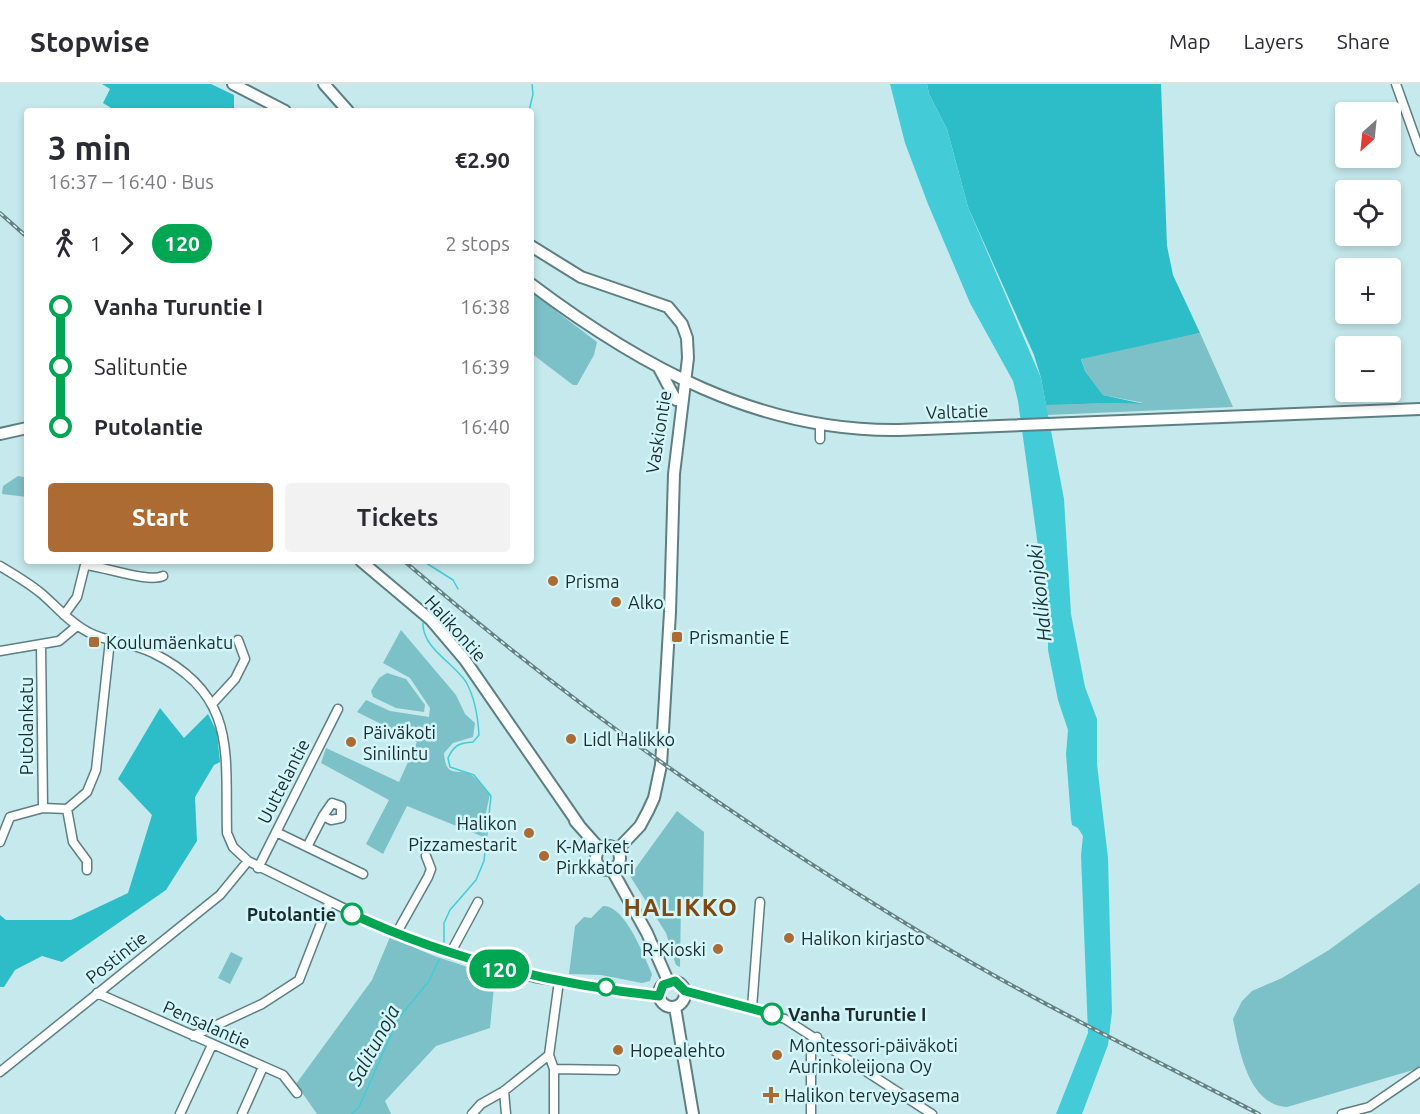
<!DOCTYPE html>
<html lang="en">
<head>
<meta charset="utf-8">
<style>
  body { margin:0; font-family:Ubuntu,sans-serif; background:#f2f2f3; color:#2b2b33; height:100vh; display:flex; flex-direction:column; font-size:22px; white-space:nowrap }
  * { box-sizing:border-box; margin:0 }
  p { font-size:20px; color:#7c7c81 }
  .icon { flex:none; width:33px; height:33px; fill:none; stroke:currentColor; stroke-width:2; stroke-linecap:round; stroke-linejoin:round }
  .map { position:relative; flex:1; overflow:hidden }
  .side { position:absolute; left:24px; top:24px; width:510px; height:456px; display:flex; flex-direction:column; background:#fff; border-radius:6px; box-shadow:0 3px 9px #0003 }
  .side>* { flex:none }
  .badge { padding:0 12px; border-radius:20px; font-size:21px; line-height:39px }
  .needle { width:39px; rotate:207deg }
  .tools { position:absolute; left:1335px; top:18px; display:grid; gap:12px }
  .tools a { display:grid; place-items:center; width:66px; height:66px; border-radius:6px; background:#fff; box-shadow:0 3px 9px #0003; font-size:30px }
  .map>.badge { position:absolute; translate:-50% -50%; box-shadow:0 0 0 3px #fff }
  .legs { display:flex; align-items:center; gap:9px; height:66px; padding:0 24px; font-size:20px }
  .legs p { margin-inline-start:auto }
  .head { display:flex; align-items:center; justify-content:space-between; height:102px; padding:0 24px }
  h1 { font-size:33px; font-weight:700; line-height:45px }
  .action { display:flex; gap:12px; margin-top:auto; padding:12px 24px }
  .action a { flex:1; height:69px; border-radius:6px; background:#ab6b33; color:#fff; font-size:24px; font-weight:700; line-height:69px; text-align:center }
  .action a+a { background:#f2f2f3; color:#2b2b33 }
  ul { padding:0 24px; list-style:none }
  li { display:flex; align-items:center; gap:21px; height:60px; font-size:22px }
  li i { display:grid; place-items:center; width:9px; height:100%; margin:0 8px; background:currentColor }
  li i::after { content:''; width:15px; height:15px; margin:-8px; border:4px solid; border-radius:50%; background:#fff }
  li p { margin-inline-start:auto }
  li:first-child i { background:linear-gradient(#0000 50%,currentColor 0) }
  li:last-child i { background:linear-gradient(currentColor 50%,#0000 0) }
  header { display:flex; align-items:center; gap:36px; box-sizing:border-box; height:84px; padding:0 30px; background:#fff; border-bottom:2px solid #e1e1e2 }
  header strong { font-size:28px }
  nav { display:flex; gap:33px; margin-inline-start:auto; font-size:21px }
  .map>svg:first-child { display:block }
  .green { fill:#7cc1c7 }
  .forest { fill:#2dbdc8 }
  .water { fill:#43ccd8 }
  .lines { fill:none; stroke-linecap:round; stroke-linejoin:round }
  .stream { stroke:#43ccd8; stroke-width:1.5 }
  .minor-casing { stroke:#5e7f82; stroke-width:11 }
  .major-casing { stroke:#5e7f82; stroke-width:14 }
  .minor { stroke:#fff; stroke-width:8 }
  .major { stroke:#fff; stroke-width:10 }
  .rail-casing { stroke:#688082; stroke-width:4 }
  .rail { stroke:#d2f6f9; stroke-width:1.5; stroke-dasharray:4.5; stroke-linecap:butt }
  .line-1-casing { stroke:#fff; stroke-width:14 }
  .line-1 { stroke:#00a651; stroke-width:9 }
  .poi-dot { fill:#ab6b33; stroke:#d2f6f9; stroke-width:2 }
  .stop-1-dot { fill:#fff; stroke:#00a651; stroke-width:3 }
  .labels { text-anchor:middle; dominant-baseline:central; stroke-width:5; stroke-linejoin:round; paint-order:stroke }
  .street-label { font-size:18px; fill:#1d2b2c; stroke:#d2f6f9 }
  .poi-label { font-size:18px; fill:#1d2b2c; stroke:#d2f6f9; text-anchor:start }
  .stop-label { font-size:18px; font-weight:bold; fill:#1d2b2c; stroke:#d2f6f9; text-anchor:end }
  .water-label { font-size:20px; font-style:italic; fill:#193032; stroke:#d2f6f9 }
  .district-label { font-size:24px; font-weight:bold; letter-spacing:1.5px; fill:#804810; stroke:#d2f6f9 }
</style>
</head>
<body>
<header>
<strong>Stopwise</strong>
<nav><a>Map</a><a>Layers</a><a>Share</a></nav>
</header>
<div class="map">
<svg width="1420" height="1030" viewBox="0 0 1420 1030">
  <rect width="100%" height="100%" fill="#c5e9ec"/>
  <path class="green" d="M531,208L597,258L594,271L577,301H573L531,269Z
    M1200,249L1233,323L1047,331L1046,321C1079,321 1110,317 1144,319L1103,311L1085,287L1081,274Z
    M18,392L24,393L27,413L2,410L3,402Z
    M401,546L456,611L465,630L475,639L473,653L453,659L444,669C446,697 458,682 473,692C479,697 485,705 490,710L485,733L486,754L407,722L383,770L366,760L389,716L321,679L326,664L399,698L417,658L357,628L366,616L390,627L429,633L430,624L410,594L383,579Z
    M387,589L406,595L425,621L424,628L396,624L373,613L371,607L379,594Z
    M677,727L704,748L703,816H681L680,883L676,881L666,849L630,792Z
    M1420,799V984L1287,1023C1248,1021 1239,965 1233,935L1242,917L1252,907L1282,894L1329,866Z
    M603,822C625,821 644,872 652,890L650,897L642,899L601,891L569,890L575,842L584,833L591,834Z
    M390,853L434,872L495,892L490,944L436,962L385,1017L391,1030H317L296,1000L372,896Z
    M231,868L243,874L230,900L218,894Z"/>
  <path class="forest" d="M102,0H211L234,11V27H116L103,19L110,5Z
    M927,0H1161L1167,162L1173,191L1200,249L1081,275L1085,287L1103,311L1144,320C1111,317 1079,321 1046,321L1041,294L1034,271L968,123L947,45L929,10Z
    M160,624L184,654L208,630L217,648L220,678L214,681L195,713L197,757L166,806L62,878L42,872L15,886L4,903H0V831L6,836H71L128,809L152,731L118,695Z"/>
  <path class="water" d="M890,0H927L929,10L947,45L968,123L1041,294L1064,415L1071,530L1085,603L1097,635V680L1108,774L1112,928L1108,961L1082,1030H1056L1088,949L1081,771L1083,752L1078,744L1072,741L1071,735L1066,670L1068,646L1058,616L1048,566V535L1018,317L1013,297L970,219L928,120L905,59Z"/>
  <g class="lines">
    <path class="stream" d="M529,27L533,10L532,0
      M423,477L453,496L458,505
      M423,539C422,564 454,579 466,598C475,614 478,633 479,651L473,658C459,659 454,661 448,674L450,683L474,691L491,712L484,777L476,796L450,826L444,839V858
      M352,1030L359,1023L398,935L429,897L439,876"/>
    <g class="minor-casing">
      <path id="minor" d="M1396,0L1420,67
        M820,355V340
        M85,481C106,483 148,499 163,492
        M0,482C15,491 29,499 42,510C57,523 70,539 88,548C108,559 132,558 153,569C238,611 225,669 227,749L233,763L248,777L396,850L450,870L536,894L659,912
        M64,531L77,513L86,477
        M41,560L43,724
        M0,567L59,557L77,542
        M212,620L235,595L245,575L238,556
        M67,725L73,758L87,777V786
        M276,748L363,790
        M0,758L10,733L43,724L67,725L87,708L96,686L110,556
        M307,763L323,732L331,736L341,734V722L332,719L323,732
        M258,784L338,625
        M396,850L428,793L431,785L426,772
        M450,870L478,818
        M685,907L785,935L932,1030
        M97,909L283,991L297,1009
        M752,924L760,818
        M193,952L262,920L299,896L329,819
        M549,971L554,985V1030
        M554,985L615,986
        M0,988L220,811L248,777
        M504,1007L506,1030
        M180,1030L212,961
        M242,1030L263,983
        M472,1030L481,1020L504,1007L549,971L559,897
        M811,1030V968L817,953
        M1342,1030L1369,1023L1420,988"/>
    </g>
    <g class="major-casing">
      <path id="major" d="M233,0L285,27
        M324,0L348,27
        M531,162L581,193L668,223L682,240L687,254L688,274L674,390L670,528L661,681L654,714L648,727L640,742L617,766
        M531,200C640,282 758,348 899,346L1420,325
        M660,286L676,316
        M0,350L27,344
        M361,477L431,536L465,576L579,741
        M575,737L600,765
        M596 774a12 12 0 1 1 24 0a12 12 0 1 1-24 0Z
        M612,786L647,849L668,897
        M659 910a13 13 0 1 1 26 0a13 13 0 1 1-26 0Z
        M675,923L693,1030"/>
    </g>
    <use href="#minor" class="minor"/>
    <use href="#major" class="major"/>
    <g class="rail-casing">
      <path id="rail" d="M0,129L27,153
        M404,477C569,619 747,744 933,856C1039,920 1150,973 1259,1030"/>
    </g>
    <use href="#rail" class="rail"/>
  </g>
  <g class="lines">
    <g class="line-1-casing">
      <path id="line-1" d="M352,830C450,876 552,900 659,912L663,901L675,897L685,907L772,930"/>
    </g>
    <use href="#line-1" class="line-1"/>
  </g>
  <g class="poi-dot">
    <circle cx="553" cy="497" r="6"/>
    <circle cx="616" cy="518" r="6"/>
    <rect x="671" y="547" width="12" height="12" rx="3"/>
    <rect x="88" y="552" width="12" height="12" rx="3"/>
    <circle cx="571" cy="655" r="6"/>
    <circle cx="351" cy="658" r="6"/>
    <circle cx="529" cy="749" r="6"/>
    <circle cx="544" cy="772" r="6"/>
    <circle cx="789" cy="854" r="6"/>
    <circle cx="718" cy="865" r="6"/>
    <circle cx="618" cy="966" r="6"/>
    <circle cx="777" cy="971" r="6"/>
    <path d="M768 1002h6v6h6v6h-6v6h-6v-6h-6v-6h6z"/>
  </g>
  <g class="stop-1-dot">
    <circle cx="352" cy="830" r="10"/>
    <circle cx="606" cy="903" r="8"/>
    <circle cx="772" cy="930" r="10"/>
  </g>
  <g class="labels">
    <g class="street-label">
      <text transform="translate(957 327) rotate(-2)">Valtatie</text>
      <text transform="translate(658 348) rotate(-81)">Vaskiontie</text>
      <text transform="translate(456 544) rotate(48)">Halikontie</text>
      <text transform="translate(26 642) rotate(-90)">Putolankatu</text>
      <text transform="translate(283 697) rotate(-63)">Uuttelantie</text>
      <text transform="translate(116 873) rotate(-38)">Postintie</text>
      <text transform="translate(207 940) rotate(24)">Pensalantie</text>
    </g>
    <g class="poi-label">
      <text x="565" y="497">Prisma</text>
      <text x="628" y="518">Alko</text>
      <text x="689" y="553">Prismantie E</text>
      <text x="106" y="558">Koulumäenkatu</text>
      <text x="363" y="648">Päiväkoti<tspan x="363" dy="21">Sinilintu</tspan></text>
      <text x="583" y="655">Lidl Halikko</text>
      <text x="517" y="739" text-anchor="end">Halikon<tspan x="517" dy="21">Pizzamestarit</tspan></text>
      <text x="556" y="762">K-Market<tspan x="556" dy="21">Pirkkatori</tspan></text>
      <text x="801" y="854">Halikon kirjasto</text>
      <text x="706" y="865" text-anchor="end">R-Kioski</text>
      <text x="789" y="961">Montessori-päiväkoti<tspan x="789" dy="21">Aurinkoleijona Oy</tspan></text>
      <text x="630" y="966">Hopealehto</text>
      <text x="784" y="1011">Halikon terveysasema</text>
    </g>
    <g class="stop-label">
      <text x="336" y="830">Putolantie</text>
      <text x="788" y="930" text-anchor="start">Vanha Turuntie I</text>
    </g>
    <g class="water-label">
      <text transform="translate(1039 509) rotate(-96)">Halikonjoki</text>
      <text transform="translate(373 961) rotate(-62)">Salitunoja</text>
    </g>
    <g class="district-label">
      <text x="681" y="823">HALIKKO</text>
    </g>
  </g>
</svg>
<div class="tools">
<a><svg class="needle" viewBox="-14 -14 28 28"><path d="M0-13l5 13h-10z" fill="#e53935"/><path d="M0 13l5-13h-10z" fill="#7c7c81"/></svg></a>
<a><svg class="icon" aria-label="locate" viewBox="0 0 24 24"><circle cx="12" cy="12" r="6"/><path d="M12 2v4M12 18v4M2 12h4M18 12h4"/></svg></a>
<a>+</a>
<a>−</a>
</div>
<b class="badge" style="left:499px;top:885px;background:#00a651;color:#fff">120</b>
<section class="side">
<div class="head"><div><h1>3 min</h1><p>16:37 – 16:40 · Bus</p></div><b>€2.90</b></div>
<div class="legs"><svg class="icon" aria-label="walk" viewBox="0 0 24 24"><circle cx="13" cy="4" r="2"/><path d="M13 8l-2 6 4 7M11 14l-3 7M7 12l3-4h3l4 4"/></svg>1<svg class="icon" aria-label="forward" viewBox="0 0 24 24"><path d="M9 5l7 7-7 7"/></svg><b class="badge" style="background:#00a651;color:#fff">120</b><p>2 stops</p></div>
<ul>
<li><i style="color:#00a651"></i><b>Vanha Turuntie I</b><p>16:38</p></li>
<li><i style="color:#00a651"></i><span>Salituntie</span><p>16:39</p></li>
<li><i style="color:#00a651"></i><b>Putolantie</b><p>16:40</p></li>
</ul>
<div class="action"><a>Start</a><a>Tickets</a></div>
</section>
</div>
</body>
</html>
